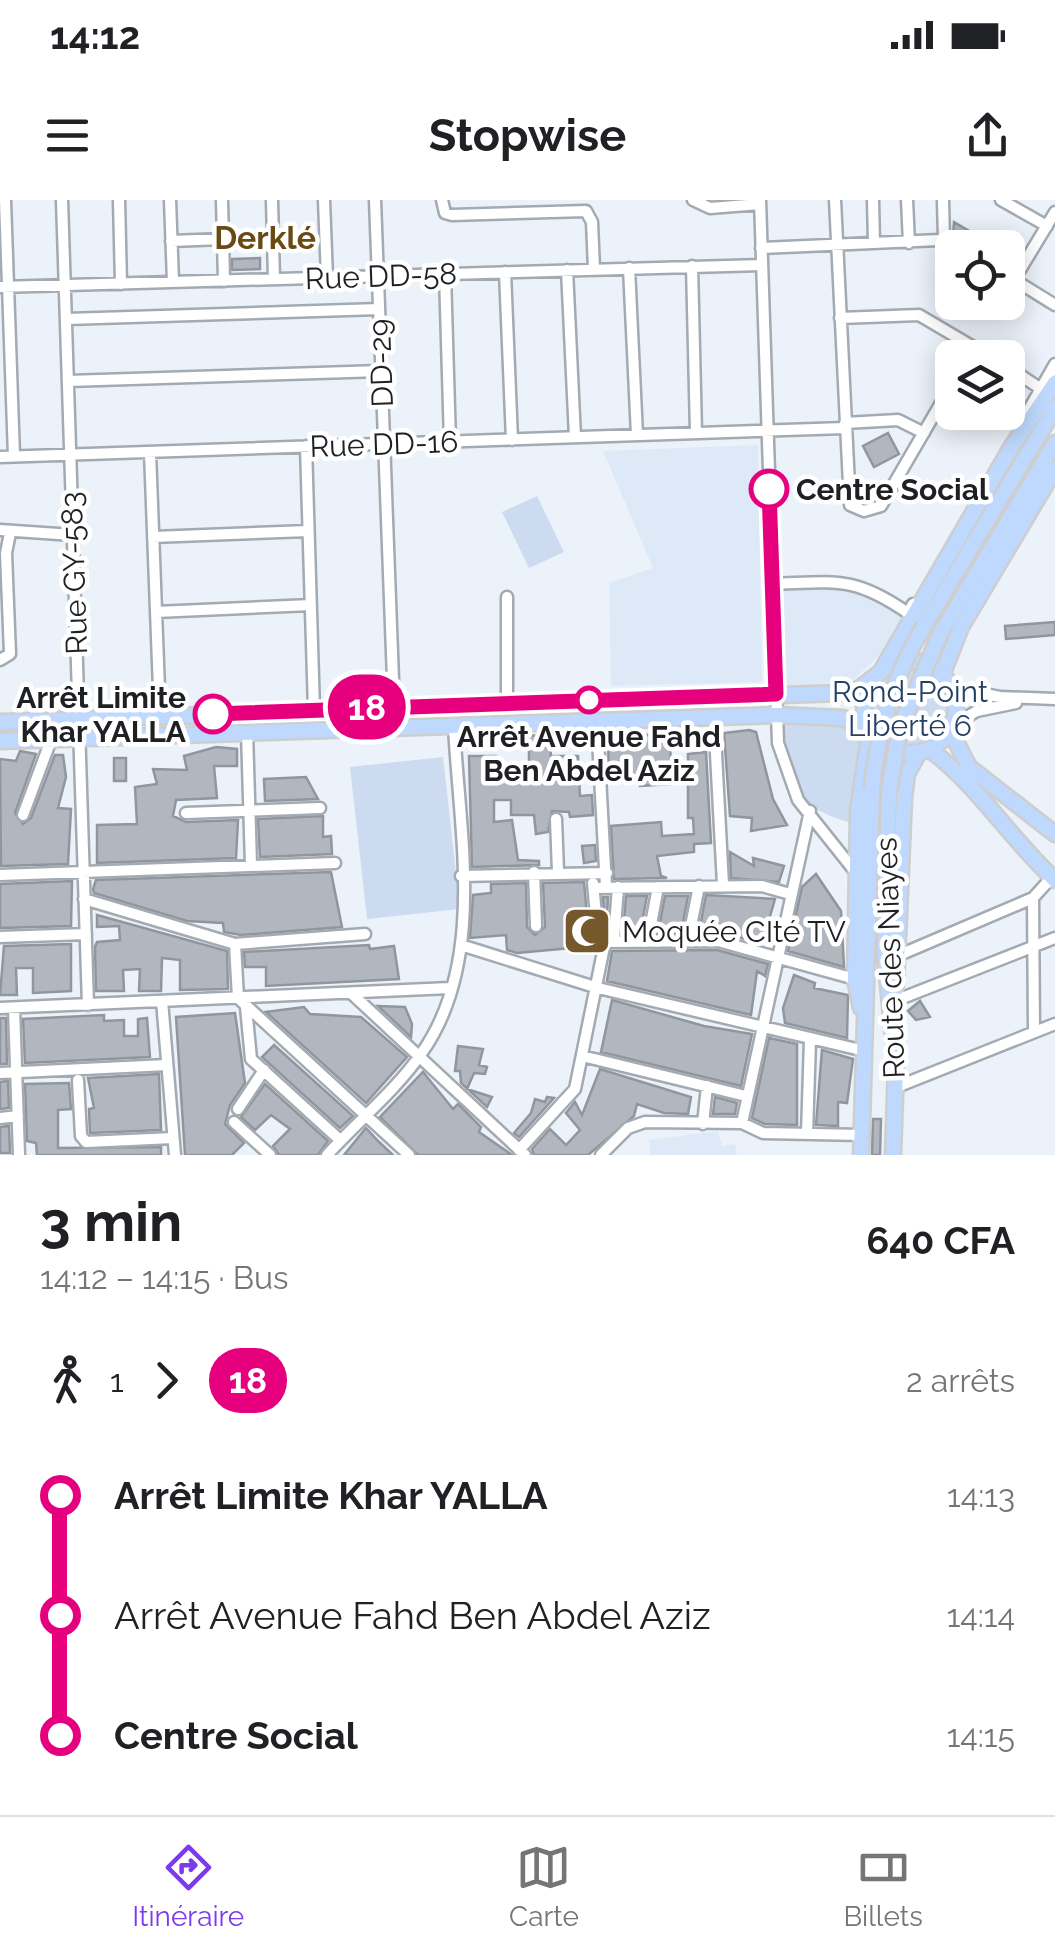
<!DOCTYPE html>
<html lang="fr">
<head>
<meta charset="utf-8">
<style>
  body { margin:0; font-family:Raleway,sans-serif; background:#f2f2f2; color:#202124; height:100vh; display:flex; flex-direction:column; font-size:38px; white-space:nowrap }
  * { box-sizing:border-box; margin:0 }
  p { font-size:32px; color:#757577 }
  .icon { flex:none; width:55px; height:55px; fill:none; stroke:currentColor; stroke-width:2; stroke-linecap:round; stroke-linejoin:round }
  .map { position:relative; height:955px; overflow:hidden }
  .side { display:flex; flex-direction:column; background:#fff; flex:1 }
  .side>* { flex:none }
  .badge { padding:0 20px; border-radius:32px; font-size:35px; line-height:65px }
  .controls { position:absolute; left:935px; top:30px; display:grid; gap:20px }
  .controls a { display:grid; place-items:center; width:90px; height:90px; border-radius:15px; background:#fff; box-shadow:0 5px 25px #0003; font-size:50px }
  .map>.badge { position:absolute; translate:-50% -50%; box-shadow:0 0 0 5px #fff }
  .legs { display:flex; align-items:center; gap:15px; height:110px; padding:0 40px; font-size:32px }
  .legs p { margin-inline-start:auto }
  .overview { display:flex; align-items:center; justify-content:space-between; height:170px; padding:0 40px }
  h1 { font-size:55px; font-weight:700; line-height:75px }
  ul { padding:0 40px; list-style:none }
  li { display:flex; align-items:center; gap:35px; height:120px; font-size:38px }
  li i { display:grid; place-items:center; width:15px; height:100%; margin:0 12px; background:currentColor }
  li i::after { content:''; width:25px; height:25px; margin:-12px; border:8px solid; border-radius:50%; background:#fff }
  li p { margin-inline-start:auto }
  li:first-child i { background:linear-gradient(#0000 50%,currentColor 0) }
  li:last-child i { background:linear-gradient(currentColor 50%,#0000 0) }
  .status { display:flex; justify-content:space-between; align-items:center; height:70px; padding:0 50px; background:#fff; direction:ltr }
  .status svg { height:28px; fill:currentColor }
  header { display:flex; justify-content:space-between; align-items:center; height:130px; padding:0 40px; background:#fff; font-size:45px; font-weight:700 }
  .menu { display:flex; justify-content:space-around; align-items:center; height:140px; border-top:2px solid #e0e0e0; background:#fff; font-size:28px; color:#757577 }
  .menu a { display:grid; justify-items:center; gap:5px }
  .menu .on { color:#7c3aed }
  .map>svg:first-child { display:block }
  .built { fill:#dee9f8 }
  .green { fill:#cddbf0 }
  .building { fill:#b2b7bf; stroke:#91969e; stroke-width:2.5 }
  .lines { fill:none; stroke-linecap:round; stroke-linejoin:round }
  .minor-casing { stroke:#a4aab2; stroke-width:15 }
  .major-casing { stroke:#cececf; stroke-width:19 }
  .minor { stroke:#fff; stroke-width:10 }
  .major { stroke:#bed9fd; stroke-width:14 }
  .major-bridge-casing { stroke:#cececf; stroke-width:19; stroke-linecap:butt }
  .major-bridge { stroke:#bed9fd; stroke-width:14 }
  .line-1-casing { stroke:#fff; stroke-width:22 }
  .line-1 { stroke:#e6007e; stroke-width:15 }
  .stop-1-dot { fill:#fff; stroke:#e6007e; stroke-width:5 }
  .labels { text-anchor:middle; dominant-baseline:central; stroke-width:9; stroke-linejoin:round; paint-order:stroke }
  .street-label { font-size:30px; fill:#1e2023; stroke:#fff }
  .stop-label { font-size:30px; font-weight:bold; fill:#1e2023; stroke:#fff; text-anchor:start }
  .park-label { font-size:30px; fill:#254067; stroke:#fff }
  .poi-label { font-size:30px; fill:#1e2023; stroke:#fff; text-anchor:start }
  .neighbourhood-label { font-size:32px; font-weight:bold; fill:#694a14; stroke:#fff }
</style>
</head>
<body>
<div class="status"><b>14:12</b><svg viewBox="0 0 49 12"><path d="M0 12V9h3v3zM5 12V6h3v6zM10 12V3h3v9zM15 12V0h3v12zM26 1h20v11H26zM47 4h2v5h-2z"/></svg></div>
<header><svg class="icon" aria-label="menu" viewBox="0 0 24 24"><path d="M4 6h16M4 12h16M4 18h16"/></svg>Stopwise<svg class="icon" aria-label="share" viewBox="0 0 24 24"><path d="M12 15V3M7 8l5-5 5 5M5 13v7h14v-7"/></svg></header>
<div class="map">
<svg width="1055" height="955" viewBox="0 0 1055 955">
  <rect width="100%" height="100%" fill="#ecf2fa"/>
  <path class="built" d="M758,245L762,482L611,486L609,383L653,368L603,251Z
    M777,388L856,389L915,422L852,481L780,488Z
    M657,504V511L198,528V520Z
    M718,931L722,946L735,944L737,955H651L649,940Z"/>
  <path class="green" d="M537,296L564,352L529,368L502,312Z
    M870 508a40 40 0 1 1 80 0a40 40 0 1 1-80 0Z
    M833,522L852,527L864,544L855,567L851,623C790,605 788,584 784,523Z
    M443,557L460,709L367,719L350,567Z"/>
  <path class="building" d="M954,22L976,35L970,45L953,35Z
    M260,58V69L232,70V59Z
    M888,233L899,254L874,267L863,246Z
    M1055,422V435L1006,439L1005,426Z
    M749,530L756,532L773,599L787,625L751,631L752,618L730,616L724,533Z
    M682,533V543H670L672,584L640,586V578L609,580L608,537Z
    M549,534L551,556H578L580,596L592,595L593,615L570,617L569,612L552,611L548,632L536,634L534,615H511V600H494V622L512,620L518,660L539,661V665L472,667L469,556H496V567L529,566V536Z
    M216,547L237,549V566H214L217,598L176,600L173,616L186,622L238,620L236,658L97,663V625L137,624L135,587L157,584L153,569L187,570L184,556Z
    M20,551L36,554L15,613L23,624L31,618L55,555H63L66,577L58,608L71,609L68,664L1,666L0,559L16,561Z
    M706,552L711,643L694,644V652L657,656L661,676L667,678L614,679L611,626L661,622L662,636L694,634L693,618H688V554Z
    M114,558H126V581H114Z
    M306,577L318,599L265,601L264,579Z
    M323,616V637L331,636L332,654L260,657L258,619Z
    M595,645L596,661L584,663L582,646Z
    M730,652L754,666L753,658L784,666L779,682L731,678Z
    M331,672L342,727L241,735L224,732L223,723L187,721L94,693L93,689L96,680Z
    M816,674L841,711L844,767L788,751L802,687Z
    M72,681L71,726L0,728V684Z
    M584,682L588,727L594,734L605,729L603,697H608L606,733L591,737L592,746L517,753L507,750L506,735L470,738L473,695L491,693V684L526,683L527,727L535,735L545,727L543,683Z
    M706,695L775,699L762,744L720,732H699Z
    M626,696H647L640,733H623Z
    M665,696H688L681,733H658Z
    M97,715L227,751L228,789L180,790V760L162,758L161,791H139L140,769L123,770L124,791H96L95,747L97,742L120,740L119,726L97,727Z
    M71,744V791L33,793V768H16L17,795H0L4,746Z
    M369,745L370,749L394,746L399,779L266,786V767H245L244,752Z
    M717,750L768,764L765,776L757,771L751,815L607,781L612,751Z
    M794,775L815,783L814,788L848,795L847,838L785,823L783,808Z
    M612,800L704,826L752,834L741,886L601,852Z
    M920,801L930,817L916,820L908,811Z
    M378,806L405,807L412,824L411,837Z
    M304,807L310,814L361,817L407,857L366,903L266,812Z
    M235,813L245,883L230,905L225,924L244,943L232,955H185L176,817Z
    M104,815V821L124,820V836H138V819L147,818L150,857L25,863L23,819Z
    M0,818H6L7,864H0Z
    M769,838L797,844V925L765,924L752,918Z
    M274,845L353,916L340,928L262,857Z
    M458,846L483,849L479,865L487,867L485,874L474,873L467,889L492,897L487,907L461,883L460,871H455Z
    M822,850L853,859L847,903L838,902V926L816,925Z
    M600,869L691,897L688,914L664,913L637,904L634,916L588,955H534L532,949L550,929L566,945L580,930L566,913L575,902L582,915Z
    M423,872L453,909L458,904L481,927L479,932L512,955H418L380,917Z
    M159,874L161,930L90,933L89,909L94,908L88,878Z
    M8,881L9,908L0,909V882Z
    M69,883L71,909L58,910V948L161,947V955H37L36,943L27,941L25,884Z
    M265,884L328,941L318,955H279L273,946L290,929L271,915L255,930L241,917Z
    M547,897L554,898L519,937L514,933L531,913L535,899L545,902Z
    M715,897L737,903L735,914H713Z
    M873,919H881L880,955H872Z
    M9,926L10,953H0V927Z
    M366,928L378,941L393,955H344Z"/>
  <g class="lines">
    <g class="minor-casing">
      <path id="minor" d="M5,0L14,256
        M62,0L88,805
        M119,0L121,84
        M170,0L173,82
        M222,0L224,81
        M272,0L274,79
        M324,0L327,78
        M375,0L394,506
        M442,0L445,13L452,15L586,11L592,22L594,69
        M693,0L710,8L760,4
        M760,0L778,543L798,600L857,674
        M835,0L850,305L864,311L881,306L952,184
        M873,0L874,43
        M907,0L909,43
        M943,0L944,41
        M1001,0L1047,26
        M171,41L273,37
        M761,48L939,40L957,48
        M692,66L696,233
        M629,68L637,235
        M567,70L575,237
        M505,72L512,240
        M445,74L450,242
        M1008,76L1055,105
        M1014,80L1055,12
        M0,87L762,65
        M840,118L919,115L992,158
        M67,119L379,109
        M1008,167L1041,189
        M68,181L381,171
        M1024,218L1055,164
        M845,223L898,220L924,233
        M306,246L314,510
        M150,252L160,516
        M0,257L845,228
        M0,330L73,335
        M153,337L308,331
        M772,384C835,382 853,375 908,413L913,404
        M156,412L311,405
        M0,460L10,454L6,353L10,333
        M951,487L1000,497L1055,499
        M507,503V397
        M714,516L723,685
        M597,521L606,687
        M952,525L977,511L1016,503
        M247,532L251,665
        M186,613L320,608
        M23,615L51,540
        M556,619L558,672
        M534,672L536,726
        M0,675L335,663
        M461,676L607,673
        M593,683L597,726
        M594,688L762,686L790,694
        M1033,698L1034,832
        M84,699L235,744L238,798L409,955
        M0,737L86,734
        M614,740L618,687
        M648,740L658,687
        M688,741L699,686
        M235,744L365,734
        M464,746L598,788L865,851
        M897,756L1033,698L1052,677
        M351,793L525,955
        M162,801L175,955
        M892,802L1055,738
        M246,807L251,859L340,940
        M0,808L450,788
        M14,808L19,955
        M582,856L746,896
        M0,873L167,865
        M78,880L81,936L86,942L173,938
        M894,888L1055,824
        M238,909L264,870
        M0,918L18,916
        M234,922L270,955
        M742,923L810,611
        M703,924L707,886
        M807,934L810,840
        M519,950L575,889L605,742L718,741L855,779
        M327,955C357,922 395,891 421,854C487,762 459,631 454,526
        M601,955L628,928L645,922L742,923L763,933L862,935"/>
    </g>
    <g class="major-casing">
      <path id="major" d="M924,426L1055,208
        M940,434L1055,243
        M864 507a46 46 0 1 1 92 0a46 46 0 1 1-92 0Z
        M883,468L1012,246L1055,183
        M942,475L961,427L1055,269
        M0,522L840,493L856,491L873,478
        M950,530L969,567L1055,634
        M0,541L777,515L843,518L870,530
        M929,549C979,586 1010,639 1055,680
        M889,590L885,755L896,867L893,955
        M892,802L896,784L904,598L907,574L919,552
        M861,808L855,779L858,610L870,530
        M861,955L872,588"/>
    </g>
    <use href="#minor" class="minor"/>
    <use href="#major" class="major"/>
    <g class="major-bridge-casing">
      <path id="major-bridge" d="M872,588C878,528 893,478 924,426
        M889,590L900,528L940,434"/>
    </g>
    <use href="#major-bridge" class="major-bridge"/>
  </g>
  <g class="lines">
    <g class="line-1-casing">
      <path id="line-1" d="M213,514L776,494L769,289"/>
    </g>
    <use href="#line-1" class="line-1"/>
  </g>
  <defs>
    <g id="mosque-square" transform="scale(2.5)"><rect x="-9" y="-9" width="18" height="18" rx="4" fill="#75592c" stroke="#fff"/><path d="M3.5-4.9A6 6 0 1 0 3.5 4.9A5 5 0 1 1 3.5-4.9Z" fill="#fff"/></g>
  </defs>
  <g fill-rule="evenodd">
    <use href="#mosque-square" x="587" y="731"/>
  </g>
  <g class="stop-1-dot">
    <circle cx="769" cy="289" r="18"/>
    <circle cx="589" cy="500" r="12"/>
    <circle cx="213" cy="514" r="18"/>
  </g>
  <g class="labels">
    <g class="street-label">
      <text transform="translate(381 76) rotate(-2)">Rue DD-58</text>
      <text transform="translate(381 163) rotate(-92)">DD-29</text>
      <text transform="translate(384 244) rotate(-2)">Rue DD-16</text>
      <text transform="translate(74 373) rotate(-92)">Rue GY-583</text>
      <text transform="translate(890 758) rotate(-92)">Route des Niayes</text>
    </g>
    <g class="stop-label">
      <text x="796" y="289">Centre Social</text>
      <text x="186" y="497" text-anchor="end">Arrêt Limite<tspan x="186" dy="34">Khar YALLA</tspan></text>
      <text x="589" y="536" text-anchor="middle">Arrêt Avenue Fahd<tspan x="589" dy="34">Ben Abdel Aziz</tspan></text>
    </g>
    <g class="park-label">
      <text x="910" y="491">Rond-Point<tspan x="910" dy="34">Liberté 6</tspan></text>
    </g>
    <g class="poi-label">
      <text x="622" y="731">Moquée CIté TV</text>
    </g>
    <g class="neighbourhood-label">
      <text x="265" y="37">Derklé</text>
    </g>
  </g>
</svg>
<div class="controls">
<a><svg class="icon" aria-label="locate" viewBox="0 0 24 24"><circle cx="12" cy="12" r="6"/><path d="M12 2v4M12 18v4M2 12h4M18 12h4"/></svg></a>
<a><svg class="icon" aria-label="layers" viewBox="0 0 24 24"><path d="M12 4l9 5-9 5-9-5zM3 14l9 5 9-5"/></svg></a>
</div>
<b class="badge" style="left:367px;top:507px;background:#e6007e;color:#fff">18</b>
</div>
<section class="side">
<div class="overview"><div><h1>3 min</h1><p>14:12 – 14:15 · Bus</p></div><b>640 CFA</b></div>
<div class="legs"><svg class="icon" aria-label="walk" viewBox="0 0 24 24"><circle cx="13" cy="4" r="2"/><path d="M13 8l-2 6 4 7M11 14l-3 7M7 12l3-4h3l4 4"/></svg>1<svg class="icon" aria-label="forward" viewBox="0 0 24 24"><path d="M9 5l7 7-7 7"/></svg><b class="badge" style="background:#e6007e;color:#fff">18</b><p>2 arrêts</p></div>
<ul>
<li><i style="color:#e6007e"></i><b>Arrêt Limite Khar YALLA</b><p>14:13</p></li>
<li><i style="color:#e6007e"></i><span>Arrêt Avenue Fahd Ben Abdel Aziz</span><p>14:14</p></li>
<li><i style="color:#e6007e"></i><b>Centre Social</b><p>14:15</p></li>
</ul>
</section>
<nav class="menu">
<a class="on"><svg class="icon" aria-label="directions" viewBox="0 0 24 24"><path d="M12 3l9 9-9 9-9-9zM9 14v-3h6M13 9l2 2-2 2"/></svg>Itinéraire</a>
<a><svg class="icon" aria-label="map" viewBox="0 0 24 24"><path d="M3 6l6-2 6 2 6-2v14l-6 2-6-2-6 2zM9 4v14M15 6v14"/></svg>Carte</a>
<a><svg class="icon" aria-label="tickets" viewBox="0 0 24 24"><path d="M3 7h18v10H3zM15 7v10"/></svg>Billets</a>
</nav>
</body>
</html>
